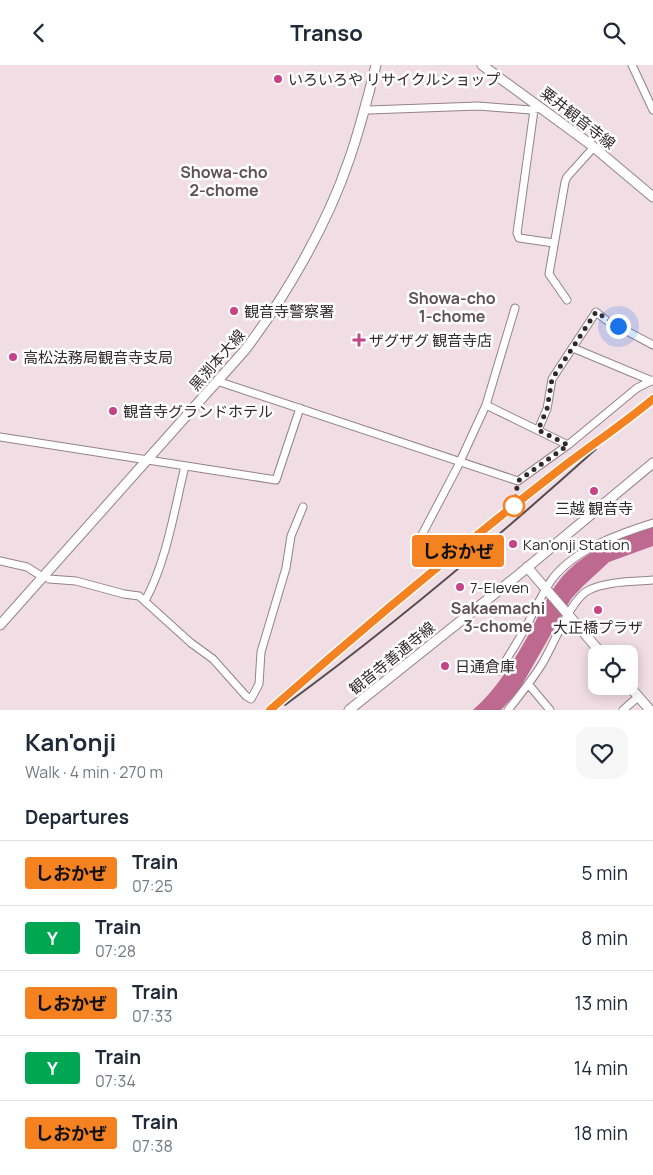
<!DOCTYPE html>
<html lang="en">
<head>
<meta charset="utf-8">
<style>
  body { margin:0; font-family:Manrope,"Noto Sans JP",sans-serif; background:#f6f6f7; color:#1f2937; height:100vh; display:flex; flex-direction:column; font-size:19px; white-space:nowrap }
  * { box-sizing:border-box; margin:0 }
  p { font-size:16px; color:#747a83 }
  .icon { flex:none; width:28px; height:28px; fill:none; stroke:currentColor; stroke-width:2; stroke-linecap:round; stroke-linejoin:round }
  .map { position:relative; height:645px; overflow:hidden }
  .details { display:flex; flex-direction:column; background:#fff; flex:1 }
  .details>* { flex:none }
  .badge { padding:0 10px; border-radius:4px; font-size:18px; line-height:32px }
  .fabs { position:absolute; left:588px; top:580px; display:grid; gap:10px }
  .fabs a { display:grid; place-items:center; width:50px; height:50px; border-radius:10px; background:#fff; box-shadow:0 2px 12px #0003; font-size:25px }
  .you { position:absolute; width:25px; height:25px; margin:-12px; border:4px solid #fff; border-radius:50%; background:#1a73e8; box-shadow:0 0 0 8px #1a73e833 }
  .map>.badge { position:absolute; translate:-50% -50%; box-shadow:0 0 0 2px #fff }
  h2 { padding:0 25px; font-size:19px; line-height:45px }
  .round { display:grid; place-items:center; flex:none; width:52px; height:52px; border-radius:15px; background:#f6f6f7 }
  .overview { display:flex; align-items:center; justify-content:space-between; height:85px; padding:0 25px }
  h1 { font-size:24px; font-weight:700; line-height:38px }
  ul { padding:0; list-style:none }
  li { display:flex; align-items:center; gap:15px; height:65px; padding:0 25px; border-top:1px solid #e0e1e3 }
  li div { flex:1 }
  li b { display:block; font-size:19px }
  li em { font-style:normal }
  li .badge { min-width:55px; font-weight:700; text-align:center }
  header { display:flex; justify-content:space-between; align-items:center; height:65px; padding:0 25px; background:#fff; font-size:22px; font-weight:700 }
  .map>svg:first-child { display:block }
  .water { fill:#be6990 }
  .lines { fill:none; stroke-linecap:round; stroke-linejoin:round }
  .minor-casing { stroke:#948289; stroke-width:9 }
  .major-casing { stroke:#948289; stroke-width:11 }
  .minor { stroke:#fff; stroke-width:7 }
  .major { stroke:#fff; stroke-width:9 }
  .rail { stroke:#554b4e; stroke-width:2 }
  .line-casing { stroke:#fff; stroke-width:11 }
  .line { stroke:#f58220; stroke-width:8 }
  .walk { stroke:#31292c; stroke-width:5; stroke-dasharray:0 9 }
  .poi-dot { fill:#c74388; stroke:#fff; stroke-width:2 }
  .stop-dot { fill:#fff; stroke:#f58220; stroke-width:2.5 }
  .labels { text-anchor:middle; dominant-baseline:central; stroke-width:5; stroke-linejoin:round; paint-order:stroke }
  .poi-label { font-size:15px; fill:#31292c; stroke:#fff; text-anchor:start }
  .street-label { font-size:15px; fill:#31292c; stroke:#fff }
  .neighbourhood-label { font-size:16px; font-weight:bold; fill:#615157; stroke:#fff }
</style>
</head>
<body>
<header><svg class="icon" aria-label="back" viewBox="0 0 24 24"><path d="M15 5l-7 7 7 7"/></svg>Transo<svg class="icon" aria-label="search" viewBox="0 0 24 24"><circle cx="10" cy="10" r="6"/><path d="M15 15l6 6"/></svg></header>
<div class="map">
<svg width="653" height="645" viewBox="0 0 653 645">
  <rect width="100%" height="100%" fill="#f1dde4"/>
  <path class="water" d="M653,461V481L609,497L582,522L571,534L519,625L501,645H473C497,624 516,593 531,565C543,543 552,519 572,502C594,482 625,471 653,461Z"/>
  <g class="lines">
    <g class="minor-casing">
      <path id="minor" d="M632,0L653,45
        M369,45L478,41L531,45L541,43
        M534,45L517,168L519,173L554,178
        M567,235L549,209L565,117L567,112L594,82
        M573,283L652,316
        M217,316L518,416L568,380L637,323L653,315
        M486,340L568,380
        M538,365L547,344L552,314L596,247L606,255L653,280
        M0,372L276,415L300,343
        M415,483L457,403L486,340L515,243
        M0,496L27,502L38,509
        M49,514L76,516L124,529L139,531L191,578L213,594L246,631L251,634L259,619L261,587L286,503L291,471L303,442
        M145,536C167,495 174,446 185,401
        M499,606C509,591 518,576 527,560C535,544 542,528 553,513C576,484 618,469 653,458
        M529,620L550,645
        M508,645C520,630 532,615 542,599C553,581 571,533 589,525C608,516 633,517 653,515
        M623,645L638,632"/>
    </g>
    <g class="major-casing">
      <path id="major" d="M482,0L590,79L653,132
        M527,502L602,589
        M0,560L245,285C286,231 327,160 349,95C360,64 368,32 376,0
        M629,621L650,645
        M349,645L517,511L653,398"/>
    </g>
    <use href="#minor" class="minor"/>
    <use href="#major" class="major"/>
    <path class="rail" d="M285,640C393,561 496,474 596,384
      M270,645C364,562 460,482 559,405C590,381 622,359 653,334"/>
  </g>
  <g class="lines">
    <g class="line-casing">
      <path id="line" d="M270,645C364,562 460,482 559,405C590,381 623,359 653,334"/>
    </g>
    <use href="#line" class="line"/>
    <path class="walk" d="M514,441L518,416L568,380L538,365L547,344L552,314L596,247L618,261"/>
  </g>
  <g class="poi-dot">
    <circle cx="278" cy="14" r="5"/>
    <circle cx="234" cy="246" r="5"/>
    <path d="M356.5 267.5h5v5h5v5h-5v5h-5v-5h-5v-5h5z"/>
    <circle cx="13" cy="292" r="5"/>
    <circle cx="113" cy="346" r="5"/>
    <circle cx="594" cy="426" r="5"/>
    <circle cx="513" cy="479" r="5"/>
    <circle cx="460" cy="522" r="5"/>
    <circle cx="598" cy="545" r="5"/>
    <circle cx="445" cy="601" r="5"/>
  </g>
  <circle class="stop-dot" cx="514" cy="441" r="10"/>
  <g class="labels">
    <g class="poi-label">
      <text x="288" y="14">いろいろや リサイクルショップ</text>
      <text x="244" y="246">観音寺警察署</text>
      <text x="369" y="275">ザグザグ 観音寺店</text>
      <text x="23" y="292">高松法務局観音寺支局</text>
      <text x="123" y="346">観音寺グランドホテル</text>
      <text x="594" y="443" text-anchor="middle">三越 観音寺</text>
      <text x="523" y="479">Kan'onji Station</text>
      <text x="470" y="522">7-Eleven</text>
      <text x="598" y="562" text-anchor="middle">大正橋プラザ</text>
      <text x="455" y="601">日通倉庫</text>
    </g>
    <g class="street-label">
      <text transform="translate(578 53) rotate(38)">粟井観音寺線</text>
      <text transform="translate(217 295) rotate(-49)">黒渕本大線</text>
      <text transform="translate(392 593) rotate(-39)">観音寺善通寺線</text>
    </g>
    <g class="neighbourhood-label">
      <text x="224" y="107">Showa-cho<tspan x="224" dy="18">2-chome</tspan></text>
      <text x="452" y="233">Showa-cho<tspan x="452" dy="18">1-chome</tspan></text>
      <text x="498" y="543">Sakaemachi<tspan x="498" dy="18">3-chome</tspan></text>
    </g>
  </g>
</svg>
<div class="fabs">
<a><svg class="icon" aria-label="locate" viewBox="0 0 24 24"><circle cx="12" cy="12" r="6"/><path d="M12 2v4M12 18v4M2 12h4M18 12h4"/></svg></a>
</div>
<div class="you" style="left:618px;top:261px"></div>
<b class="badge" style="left:458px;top:486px;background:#f58220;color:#111">しおかぜ</b>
</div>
<section class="details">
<div class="overview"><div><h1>Kan'onji</h1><p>Walk · 4 min · 270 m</p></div><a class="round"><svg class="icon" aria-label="heart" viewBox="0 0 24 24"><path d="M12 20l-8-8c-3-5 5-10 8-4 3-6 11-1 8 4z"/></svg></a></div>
<h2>Departures</h2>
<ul>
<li><span class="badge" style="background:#f58220;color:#111">しおかぜ</span><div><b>Train</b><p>07:25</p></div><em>5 min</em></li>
<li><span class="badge" style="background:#00a651;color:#fff">Y</span><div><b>Train</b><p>07:28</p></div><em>8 min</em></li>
<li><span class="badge" style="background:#f58220;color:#111">しおかぜ</span><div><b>Train</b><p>07:33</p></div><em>13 min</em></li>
<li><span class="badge" style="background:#00a651;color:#fff">Y</span><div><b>Train</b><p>07:34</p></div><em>14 min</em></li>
<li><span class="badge" style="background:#f58220;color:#111">しおかぜ</span><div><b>Train</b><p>07:38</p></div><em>18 min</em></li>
</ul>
</section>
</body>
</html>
